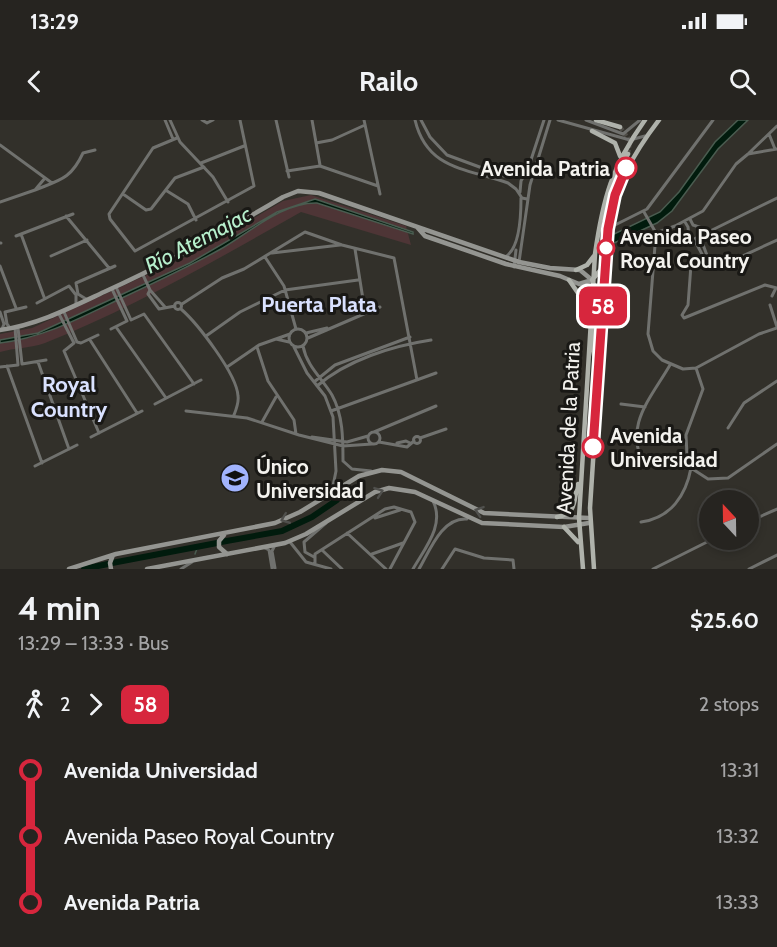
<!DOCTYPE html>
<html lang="en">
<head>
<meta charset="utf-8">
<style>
  body { margin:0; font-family:Cabin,sans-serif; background:#2e2c29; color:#f1f3f6; height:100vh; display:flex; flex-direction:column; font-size:22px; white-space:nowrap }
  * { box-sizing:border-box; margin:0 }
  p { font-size:20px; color:#a4a4a5 }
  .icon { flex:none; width:33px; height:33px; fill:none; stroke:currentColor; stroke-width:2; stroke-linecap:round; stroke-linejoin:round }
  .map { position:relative; height:449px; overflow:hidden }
  .details { display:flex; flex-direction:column; background:#262420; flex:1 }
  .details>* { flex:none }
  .badge { padding:0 12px; border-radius:9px; font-size:21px; line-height:39px }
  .needle { width:39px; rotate:338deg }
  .tools { position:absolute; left:699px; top:370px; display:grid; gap:12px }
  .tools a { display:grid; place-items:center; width:60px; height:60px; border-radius:50%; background:#262420; box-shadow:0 3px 9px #0003,0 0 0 2px #42413e; font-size:30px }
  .map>.badge { position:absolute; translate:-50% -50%; box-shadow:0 0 0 3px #fff }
  .legs { display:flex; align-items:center; gap:9px; height:66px; padding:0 18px; font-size:20px }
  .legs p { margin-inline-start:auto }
  .head { display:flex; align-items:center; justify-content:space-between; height:102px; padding:0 18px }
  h1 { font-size:33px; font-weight:700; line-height:45px }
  ul { padding:0 18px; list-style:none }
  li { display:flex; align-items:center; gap:21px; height:66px; font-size:22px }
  li i { display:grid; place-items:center; width:9px; height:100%; margin:0 8px; background:currentColor }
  li i::after { content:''; width:15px; height:15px; margin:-8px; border:4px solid; border-radius:50%; background:#262420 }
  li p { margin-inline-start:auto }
  li:first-child i { background:linear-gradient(#0000 50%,currentColor 0) }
  li:last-child i { background:linear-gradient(currentColor 50%,#0000 0) }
  .status { display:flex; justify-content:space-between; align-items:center; height:42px; padding:0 30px; background:#262420; direction:ltr }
  .status svg { height:16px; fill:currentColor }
  header { display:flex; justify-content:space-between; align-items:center; height:78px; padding:0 18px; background:#262420; font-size:27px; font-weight:700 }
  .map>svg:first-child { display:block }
  .green { fill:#4e3536 }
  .water { fill:#011b0d; stroke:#4a5c50; stroke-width:1.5 }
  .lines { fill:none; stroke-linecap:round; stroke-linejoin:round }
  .stream { stroke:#4a5c50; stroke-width:1.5 }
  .river { stroke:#011b0d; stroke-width:6 }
  .primary-tunnel { stroke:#4f4d47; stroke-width:4.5; stroke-dasharray:4.5 2; stroke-linecap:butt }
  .street { stroke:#70716e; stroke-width:3 }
  .secondary { stroke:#949591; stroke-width:4.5 }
  .primary { stroke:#afb2ab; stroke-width:4.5 }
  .oneway { stroke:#50504d }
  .line-1-casing { stroke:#fff; stroke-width:14 }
  .line-1 { stroke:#d7263d; stroke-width:9 }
  .stop-1-dot { fill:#fff; stroke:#d7263d; stroke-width:3 }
  .labels { text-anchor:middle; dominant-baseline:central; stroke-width:6; stroke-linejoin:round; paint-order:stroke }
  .stop-label { font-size:21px; font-weight:bold; fill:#f3f2ee; stroke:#191815; text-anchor:start }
  .street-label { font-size:21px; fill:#f3f2ee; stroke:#191815 }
  .poi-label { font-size:21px; font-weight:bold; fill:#f3f2ee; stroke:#191815; text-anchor:start }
  .water-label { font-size:22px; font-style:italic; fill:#b6efcc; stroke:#191815 }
  .neighbourhood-label { font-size:22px; font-weight:bold; fill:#d9e1fe; stroke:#191815 }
</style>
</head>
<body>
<div class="status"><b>13:29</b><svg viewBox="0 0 49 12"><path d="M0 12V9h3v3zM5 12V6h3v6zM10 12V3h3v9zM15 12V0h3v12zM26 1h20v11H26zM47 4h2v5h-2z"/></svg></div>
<header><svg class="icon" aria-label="back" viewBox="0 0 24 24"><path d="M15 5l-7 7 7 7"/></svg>Railo<svg class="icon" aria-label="search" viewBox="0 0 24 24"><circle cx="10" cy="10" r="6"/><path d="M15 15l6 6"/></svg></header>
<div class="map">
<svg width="777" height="449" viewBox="0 0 777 449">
  <rect width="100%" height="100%" fill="#32302a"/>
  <path class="green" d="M311,75L406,106L411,125L301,92C218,139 133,188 45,223C31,228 14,228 0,232V214L32,208L192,134L283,81Z"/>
  <path class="water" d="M738,0H748L718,29L672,91L657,103L612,124V115L660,92L679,72L715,22Z
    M315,79L413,112V114L317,83C282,82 248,114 219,130C188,147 156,162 124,177C84,196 44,218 0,223V220L38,213L190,143L277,92Z"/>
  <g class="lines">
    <path class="stream" d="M195,434L198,426"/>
    <path class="river" d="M221,422L282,411L312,397L337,380L339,374
      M112,443L217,423
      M84,449L108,444"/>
    <path class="primary-tunnel" d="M620,7L630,21L628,34"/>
    <path class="street" d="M165,0L173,19
      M170,0L180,22L213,57L228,82
      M202,0L207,3L213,0
      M276,0L289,57
      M312,0L320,45
      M364,0L380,74
      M415,0C427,50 466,48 508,63L516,69L522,78L527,79
      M421,0L430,17L447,35L504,56L527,54L532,57
      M558,0L630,20L645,16
      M586,0L623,14L640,0
      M769,14L775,29
      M177,18L153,28L109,94L110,99L135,131L254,66L240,0
      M316,23L332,20L365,5
      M0,25L52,63
      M749,33L777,6
      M201,43L244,26
      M287,51L320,46L378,66
      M35,70C60,60 71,59 83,33L95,30
      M167,71L188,84L196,100
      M520,72L521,61L529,46L544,0
      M123,74L146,90L151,89L175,58L204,47
      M0,82L35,70L45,58
      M644,92L656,113L648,214L653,231L662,240L683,249L696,248L759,214L777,208
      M66,96L109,148
      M690,99L693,105L711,111
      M685,102L688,107L689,118L694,119L704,138L721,146L777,120
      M609,108L647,89L713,0
      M703,108L702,122L708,138
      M656,113L675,106L703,91L736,44L748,34L777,29
      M21,114L44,177
      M16,116L73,94
      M694,119L777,78
      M0,123H1
      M355,129L365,192
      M272,133L340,125
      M51,136L87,120
      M265,137L284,166L296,209
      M505,137C520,129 521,95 521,78
      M519,142L530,65L550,0
      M0,146L16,188
      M514,147L516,130
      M143,155L150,170L165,187
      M116,167L131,200L144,194L194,264
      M150,170L148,174L159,189L175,186
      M772,176L776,168
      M86,179L78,174L76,163L115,146
      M174.5 186a3.5 3.5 0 1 1 7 0a3.5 3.5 0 1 1-7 0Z
      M37,183L69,166L76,175V184
      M182,184L222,158L244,149L305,112L342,125L394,138L417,260
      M770,185L777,207
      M181,189C197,203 237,254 238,276C239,282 236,290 234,295
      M0,192L4,204L2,209
      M64,192L77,222L81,223L98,215
      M59,194L74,223L64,231L99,313
      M684,198L765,165L777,168
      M684,198L682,195L688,185L691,145L708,136
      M116,207L166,278
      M10,208L7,204L5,192L26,187
      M18,208L22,244L46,240
      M289 218a9 9 0 1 1 18 0a9 9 0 1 1-18 0Z
      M111,209L127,201L112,169
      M306,213L327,208
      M206,216L240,192L285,170L358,160
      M308,218L380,187
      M276,219L289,222
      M90,220L137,293
      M303,226C307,247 322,258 332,275C343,295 343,319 343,341
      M257,227L268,261L294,300L296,314
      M294,227L307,253L325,276L333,297L336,351L332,371
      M38,242L69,329
      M7,246L42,343
      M0,247L18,245L15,208
      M227,247L259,225L290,214
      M696,248L703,269L686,315L687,335L691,348L708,359L728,358L777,324
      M314,262L335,245L410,217
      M317,266C347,240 392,226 431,220
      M155,284L201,260
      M621,284L645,287
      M186,291L247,298L299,315L343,326L372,324
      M331,291L436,253
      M262,302L276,277
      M728,308L744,283L777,261
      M368 318a6 6 0 1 1 12 0a6 6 0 1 1-12 0Z
      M374,312L436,286
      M413.5 320a3.5 3.5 0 1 1 7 0a3.5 3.5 0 1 1-7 0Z
      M91,317L142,291
      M312,317L347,322L368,316
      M420,318L446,309
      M379,322L407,327L414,321
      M397,323L406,321L410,323
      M343,341L352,349L371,351
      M35,346L77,325
      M645,348C623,306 649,281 670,245
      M375,398L400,390
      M641,402C671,398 686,375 691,348
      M748,402L777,389
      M347,413L386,449
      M290,422L306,442L331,449
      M274,427L272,431L275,448
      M265,428L269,430L272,448
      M322,430L342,449
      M372,434L403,423
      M314,437L305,432L304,422L326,403
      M315,444V434L385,389L394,387L411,392L415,402L390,449
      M181,449L192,442
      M413,449C425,428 445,405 433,381
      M419,449C430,430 442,397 467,399
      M442,449L455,429L484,438L513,440L514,449
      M653,449L711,420
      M749,449L777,435"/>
    <path class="secondary" d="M0,210C37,205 70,188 104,172C166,144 224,112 283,77L298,71L319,73L519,142L550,148L580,150L592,160L579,164L560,156L506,144L425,116L417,107
      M224,415L219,421V427L227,434
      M69,449L116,434L275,403L300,392L359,356L382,350L401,352L484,393L589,398
      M111,449L110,443L113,435
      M147,449L285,423L306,414L375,372L389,368L415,372L482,403L564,407L589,403"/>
    <path class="primary" d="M596,0L620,7
      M592,11L615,23L620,36
      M608,109C597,88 617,52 628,34
      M576,150L587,145L594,136
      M569,160L589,189
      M592,160L604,146
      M593,162C604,188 586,220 597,246
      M557,397C578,393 573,380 578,364
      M564,407L578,422
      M583,449L579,398L595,134C603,78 612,46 645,0
      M594,449L590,388L608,109C615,66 633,34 659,0"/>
  </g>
  <defs><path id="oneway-chevron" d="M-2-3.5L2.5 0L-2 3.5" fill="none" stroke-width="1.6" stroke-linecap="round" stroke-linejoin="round" transform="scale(1.5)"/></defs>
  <g class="oneway">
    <use href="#oneway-chevron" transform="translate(379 372) rotate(-20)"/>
    <use href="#oneway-chevron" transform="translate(479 391) rotate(-161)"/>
    <use href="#oneway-chevron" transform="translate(285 399) rotate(158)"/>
  </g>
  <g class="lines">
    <g class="line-1-casing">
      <path id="line-1" d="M593,327L608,109L615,75L626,48"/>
    </g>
    <use href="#line-1" class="line-1"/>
  </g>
  <defs>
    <g id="university-disc" transform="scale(1.5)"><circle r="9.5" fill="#a1b3fd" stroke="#191815"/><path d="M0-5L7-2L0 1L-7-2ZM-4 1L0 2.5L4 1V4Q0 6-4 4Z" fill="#111"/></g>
  </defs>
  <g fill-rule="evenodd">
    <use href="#university-disc" x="235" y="358"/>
  </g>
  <g class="stop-1-dot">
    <circle cx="626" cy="48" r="10"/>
    <circle cx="606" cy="128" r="8"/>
    <circle cx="593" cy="327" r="10"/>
  </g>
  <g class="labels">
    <g class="stop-label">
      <text x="610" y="48" text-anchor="end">Avenida Patria</text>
      <text x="620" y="116">Avenida Paseo<tspan x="620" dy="24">Royal Country</tspan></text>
      <text x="610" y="315">Avenida<tspan x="610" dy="24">Universidad</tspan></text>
    </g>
    <g class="street-label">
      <text transform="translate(568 308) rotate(-87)">Avenida de la Patria</text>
    </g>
    <g class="poi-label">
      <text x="256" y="346">Único<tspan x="256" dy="24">Universidad</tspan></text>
    </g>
    <g class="water-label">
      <text transform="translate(198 120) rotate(-28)">Río Atemajac</text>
    </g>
    <g class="neighbourhood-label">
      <text x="319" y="184">Puerta Plata</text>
      <text x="69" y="264">Royal<tspan x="69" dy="25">Country</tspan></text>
    </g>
  </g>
</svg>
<div class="tools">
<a><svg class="needle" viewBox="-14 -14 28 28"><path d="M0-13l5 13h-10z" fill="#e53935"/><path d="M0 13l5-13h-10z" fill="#a4a4a5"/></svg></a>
</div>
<b class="badge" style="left:603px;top:186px;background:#d7263d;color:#fff">58</b>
</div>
<section class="details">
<div class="head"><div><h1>4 min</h1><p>13:29 – 13:33 · Bus</p></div><b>$25.60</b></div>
<div class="legs"><svg class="icon" aria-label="walk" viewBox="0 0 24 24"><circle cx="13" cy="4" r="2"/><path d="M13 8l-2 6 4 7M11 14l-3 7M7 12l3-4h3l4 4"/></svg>2<svg class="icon" aria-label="forward" viewBox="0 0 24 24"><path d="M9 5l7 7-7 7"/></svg><b class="badge" style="background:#d7263d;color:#fff">58</b><p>2 stops</p></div>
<ul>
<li><i style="color:#d7263d"></i><b>Avenida Universidad</b><p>13:31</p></li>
<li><i style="color:#d7263d"></i><span>Avenida Paseo Royal Country</span><p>13:32</p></li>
<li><i style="color:#d7263d"></i><b>Avenida Patria</b><p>13:33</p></li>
</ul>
</section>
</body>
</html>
